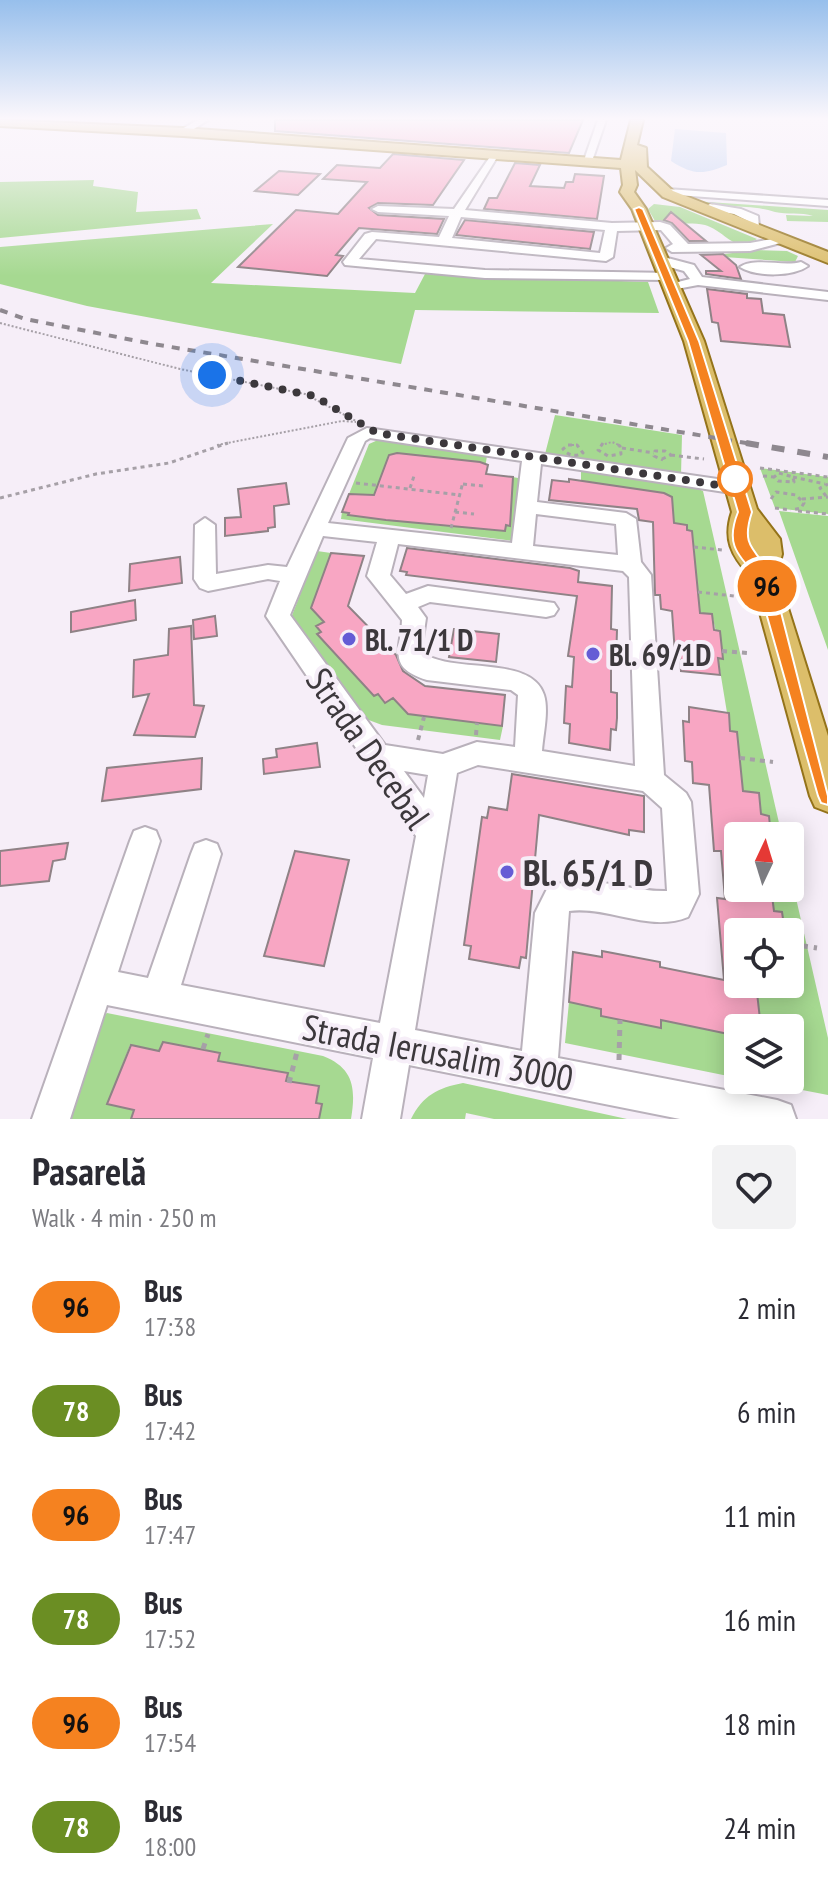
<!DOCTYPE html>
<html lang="en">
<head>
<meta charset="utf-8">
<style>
  body { margin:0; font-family:"PT Sans Narrow",sans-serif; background:#f2f2f3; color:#2b2b33; height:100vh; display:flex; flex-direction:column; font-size:30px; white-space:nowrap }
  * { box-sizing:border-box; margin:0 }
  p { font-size:26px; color:#7c7c81 }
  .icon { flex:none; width:44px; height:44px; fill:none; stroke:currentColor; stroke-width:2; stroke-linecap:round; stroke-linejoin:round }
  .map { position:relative; height:1119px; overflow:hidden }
  .drawer { display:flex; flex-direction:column; background:#fff; flex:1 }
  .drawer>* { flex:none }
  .badge { padding:0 16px; border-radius:26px; font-size:28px; line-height:52px }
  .needle { width:52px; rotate:4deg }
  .fabs { position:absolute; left:724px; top:822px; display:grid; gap:16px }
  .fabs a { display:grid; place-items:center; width:80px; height:80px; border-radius:8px; background:#fff; box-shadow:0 4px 20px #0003; font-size:40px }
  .you { position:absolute; width:40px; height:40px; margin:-20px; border:6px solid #fff; border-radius:50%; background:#1a73e8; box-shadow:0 0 0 12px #1a73e833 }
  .map>.badge { position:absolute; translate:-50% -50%; box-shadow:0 0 0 4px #fff }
  .round { display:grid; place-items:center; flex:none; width:84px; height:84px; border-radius:8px; background:#f2f2f3 }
  .head { display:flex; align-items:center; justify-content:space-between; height:136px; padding:0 32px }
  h1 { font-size:38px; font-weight:600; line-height:60px }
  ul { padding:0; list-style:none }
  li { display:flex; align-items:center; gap:24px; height:104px; padding:0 32px }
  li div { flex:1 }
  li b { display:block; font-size:30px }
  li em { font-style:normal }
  li .badge { min-width:88px; font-weight:700; text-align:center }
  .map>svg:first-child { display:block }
  .green { fill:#a6d991 }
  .water { fill:#bdd0f1 }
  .building { fill:#f8a6c3; stroke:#8f8286; stroke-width:2 }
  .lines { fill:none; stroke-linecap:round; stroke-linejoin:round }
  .minor-casing { stroke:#b9b1bb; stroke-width:4 }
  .major-casing { stroke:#94731a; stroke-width:4 }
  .path-far3 { stroke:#a6a0a7; stroke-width:2; stroke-dasharray:2 2; stroke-linecap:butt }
  .path-far2 { stroke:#a6a0a7; stroke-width:3; stroke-dasharray:4 4; stroke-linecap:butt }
  .path-far1 { stroke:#a6a0a7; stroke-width:4; stroke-dasharray:5 5; stroke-linecap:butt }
  .path { stroke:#a6a0a7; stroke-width:5; stroke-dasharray:6 6; stroke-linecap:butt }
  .minor { fill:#fff; fill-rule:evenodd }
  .major { fill:#dcbe6a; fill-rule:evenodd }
  .rail-far1 { stroke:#8e888f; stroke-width:4; stroke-dasharray:8 8; stroke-linecap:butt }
  .rail { stroke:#8e888f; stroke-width:6; stroke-dasharray:13 13; stroke-linecap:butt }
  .line { fill:#f58220; stroke:#fff; stroke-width:2 }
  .walk { stroke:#3c383c; stroke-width:8; stroke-dasharray:0 14.4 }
  .stop-dot { fill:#fff; stroke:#f58220; stroke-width:4 }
  .poi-dot { fill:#655cd5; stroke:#f6eef8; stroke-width:3 }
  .labels { text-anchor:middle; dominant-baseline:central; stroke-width:8; stroke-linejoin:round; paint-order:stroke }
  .poi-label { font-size:30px; font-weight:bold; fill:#3c383c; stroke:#f6eef8; text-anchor:start }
  .near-street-label { font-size:36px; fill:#3c383c; stroke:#f6eef8 }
  .near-poi-label { font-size:36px; font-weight:bold; fill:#3c383c; stroke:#f6eef8; text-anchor:start }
</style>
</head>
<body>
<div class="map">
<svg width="828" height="1119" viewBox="0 0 828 1119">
  <rect width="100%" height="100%" fill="#f6eef8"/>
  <path class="green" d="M94,180L93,186L138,192L136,212L197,209L201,219L0,238V182Z
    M693,201L828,210V222L787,221L786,215L813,216C801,212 787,215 775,212C742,202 728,211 693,201Z
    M654,204L680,207L757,239C733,254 726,231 705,225C691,222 675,225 660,223L655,221L648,209Z
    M273,224L211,283L415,293L425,274L648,282L659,313L415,310L401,364L87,306L0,284V247Z
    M756,250L787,251L798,256L795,262L709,256Z
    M555,415L682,435L681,475L545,454Z
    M378,440L487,456L475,528L505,531L506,525H510L513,477L523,479L514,541L341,519L342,512L349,513L348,515L386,520L387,517L441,526L442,523L393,497L349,494L369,444Z
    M760,468L828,477V514L775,508Z
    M581,469L692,486L703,491L782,836H771L769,816L761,814L759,794L737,790L735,768H741L737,732L730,731L718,658L722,659L712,614L695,612L699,598L696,571L692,570L695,555L692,531L687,530L686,525L674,523L672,497L664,493L581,481Z
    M779,511L828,516V650Z
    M317,551L331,553L311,607L324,622L318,635L339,658L343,656L352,672L374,696L378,694L385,702L393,698L408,714L503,726L500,740L382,725L366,719L291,618Z
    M790,872L828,1038V1095L750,1080H790V1028H761L756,986L785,992L784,984H790V932H785L782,912L774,911L771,888H790Z
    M569,1002L738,1036V1078L565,1043Z
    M107,1013L323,1056C354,1068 356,1089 351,1119H319L322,1104L316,1103L319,1086L289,1083L286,1081L288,1074L218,1061L220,1053L163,1042L159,1051L130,1045L108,1103L134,1110L131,1119H63L97,1020Z
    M463,1083L627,1119H494L466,1113L465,1119H411C423,1095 438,1088 463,1083Z"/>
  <path class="water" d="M675,129L726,133L727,165C703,175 693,175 671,161Z"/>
  <path class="building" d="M275,120H583L569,153L275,131Z
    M393,154L464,160L433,205L378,203L369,208L378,215L444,219L437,234L359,228L336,255L343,256L327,276L238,267L296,210L338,214L367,182L323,179L337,165L380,168Z
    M515,163L540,165L530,186L564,188L566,182H573L575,174L604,176L597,219L484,209L489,198H497Z
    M279,171L320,174L298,195L255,191Z
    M671,212L706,241H689L672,223L664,220Z
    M465,220L594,232L590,249L456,235Z
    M723,254L736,265L741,279L706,274V271H721L701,255Z
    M707,289L747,294V298L761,299L763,313L784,315L790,347L721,341L718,323L712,322Z
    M397,453L480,462L488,465L486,474L513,477L510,526L506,525L505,531L386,520L348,515L349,513L342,512L349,494L374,495L389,455Z
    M569,479L664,493L672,497L674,523L687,525V530L692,531L700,613L712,614L714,630L720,631L723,659L718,658L720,675L681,671L680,654H675L672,611L661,609L660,595H655L653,522L639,520L637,509L549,500L552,480L569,482Z
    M286,483L289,504L274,506L275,527L268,528V531L225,536V518L241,517L238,489Z
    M407,548L570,568L579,571L578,582L612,586L611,629L617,630L616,662H611V692L617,693V718L616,730L611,729L610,750L569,743L570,724L564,723L566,686L572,687L574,657L568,656L577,596L406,575L407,572L400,571Z
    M331,553L364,556L348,606L396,655L403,671L425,686L505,695L502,726L408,714L393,698L385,703L378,694L374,696L317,634L321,632L316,626L324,622L311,608Z
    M180,557L182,583L129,591L130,564Z
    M135,600L136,620L71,632V612Z
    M215,616L217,636L194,639L193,620Z
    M191,626L194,705L204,706L195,737L134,735L149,694L133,697L134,660L168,655L169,629Z
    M454,629L499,634L496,662L449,657Z
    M689,707L729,713L730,731L737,732L743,791L759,793L761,814L769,816L771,836H738V888H771L774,911L782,912L785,932H738V984H756L761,1028H738V1036L661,1020V1028L601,1016V1009L569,1002L573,952L602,957V951L660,962V967L724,980L717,898L725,899L721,851H714L709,785L693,783L692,762L685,761L683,721L689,722Z
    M317,743L320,767L264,774L263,759L277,757L276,749Z
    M202,758L201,789L102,801L107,768Z
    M512,774L644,796V832L629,830V835L539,815L526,958L521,957L519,968L469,959L471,946L464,945L482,817L487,818L489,807L507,810Z
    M68,843L65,859L53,861L49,881L0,886V851Z
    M295,851L349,860L324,966L264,956Z
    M163,1042L220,1053L218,1061L288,1073L286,1081L319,1086L316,1103L322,1104L319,1119H131L134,1110L107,1104L131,1045L159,1051Z"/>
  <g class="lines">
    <g class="minor-casing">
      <path id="minor" d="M198,120H208L186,134H180V130Z
        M598,120H606L592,161L583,163Z
        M494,151L499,154L465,210L612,223L660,222L670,225L688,244L750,243L778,238L784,242L750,251L672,252L666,248L673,244L661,230L617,231L613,257L606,261L376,239L359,259L485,270L671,273L673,276L666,280L485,278L345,265L343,262L365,234L372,232L439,237L449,216L378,212L372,209L378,206L454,209ZM461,217L605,230L600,253L452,238Z
        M667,189L828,200V206L663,194L661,192Z
        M710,204L741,209L758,216L759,227L749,230L748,221L734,214L706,209L704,207Z
        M660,256L694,265L702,277L828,292V300L698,285L666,291V285L690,279L684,271L655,263V257Z
        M801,262L808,266C793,277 756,277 740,267C755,257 783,267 801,262Z
        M367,428L738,482L748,488L738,494L541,464L537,502L626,513L636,519L641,562L651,575L664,775L686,793L691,802L699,894L688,917C649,933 609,906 569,911L558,1058L777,1100L791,1105L796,1119H680L409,1065L400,1119H362L373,1058L107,1005L70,1119H32L130,841L134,831L145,827L156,831L160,841L118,972L148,978L191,854L195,844L206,840L217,844L221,854L181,985L380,1023L416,836L266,616L280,581L268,579L208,591L200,588L194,579L195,525L205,518L215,525L216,574L268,565L287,567L348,438ZM370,438L522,461L512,543L328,523L365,441ZM536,514L616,524L618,555L533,546ZM323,536L377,542L367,576L402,620C401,650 386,667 427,680L511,690L518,695L515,747L477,742L443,754L385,745L290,615ZM398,544L623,571L629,577L635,766L542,751C543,735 549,711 544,695C531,654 452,675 421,652L426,618L418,607L430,602L546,617L554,615L558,609L554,603L428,586L406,594L390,575ZM478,765L643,791L662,808L667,891C625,892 588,871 548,887L535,913L522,1051L415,1030L457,773ZM404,771L428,775L424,798Z"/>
    </g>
    <g class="major-casing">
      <path id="major" d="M0,120L183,128L621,160L631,120H643L637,145L646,148L647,167L673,191L828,252V263L663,197L635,170L637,185L634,192L646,209L704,341L757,509L780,539L782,554L777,573L828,736V812L815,807L810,796L750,576C731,555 723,539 732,512L684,341L632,209L620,192L623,185L621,168L183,136L0,126Z"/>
    </g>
    <path class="path-far3" d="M0,323L180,369L305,394L356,421
      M217,445L342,421L356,422
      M568,445H577
      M601,445L612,442L619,445"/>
    <path class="path-far2" d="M603,443L598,450L608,456L621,454L620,446L615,443
      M568,445H577L583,453C575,457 569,456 563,449Z
      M622,448L654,453
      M671,455L704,459
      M662,459L671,455L665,451H655L654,456L663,460
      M760,468L828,477
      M779,473L793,477L794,482L778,481L774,477Z
      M763,476L774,477
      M793,477L825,484
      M356,483L460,495
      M463,484L483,486
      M410,488L414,476
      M826,496L820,488L828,484
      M0,498L96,474L169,463L228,443
      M771,499L776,492L796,495L804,503L801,508L792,510
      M802,499L828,497
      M775,508L791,510
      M798,511L828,514
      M455,512L474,514
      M451,528L463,482
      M694,547L722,550
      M698,592L734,596"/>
    <path class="path-far1" d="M722,651L747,653
      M476,735L477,723
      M418,740L424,717
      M740,758L773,762"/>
    <path class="path" d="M790,944L817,948
      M730,1035L734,1083
      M203,1049L208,1034
      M619,1060L620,1020
      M289,1083L297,1052"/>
    <use href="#minor" class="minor"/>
    <use href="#major" class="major"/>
    <path class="rail-far1" d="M0,310L25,319L153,344L758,445"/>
    <path class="rail" d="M746,443L828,457"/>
  </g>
  <linearGradient id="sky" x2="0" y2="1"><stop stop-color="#97bfec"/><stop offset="0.43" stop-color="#fbf7fc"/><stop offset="1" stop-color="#fbf7fc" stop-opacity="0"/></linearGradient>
  <rect width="828" height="276" fill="url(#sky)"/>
  <path class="line" d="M639,207L643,209L699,341L752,512C741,545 753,548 771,573L828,796V805L821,803L818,796L755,574C735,552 726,542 738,512L688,341L634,209Z"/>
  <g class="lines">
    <path class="walk" d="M212,375L314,396L377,433L738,488L735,479"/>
  </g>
  <circle class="stop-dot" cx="735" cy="479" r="16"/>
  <g class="poi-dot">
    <circle cx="349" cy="639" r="8"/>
    <circle cx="593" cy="654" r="8"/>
    <circle cx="507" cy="872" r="8"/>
  </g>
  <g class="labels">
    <g class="poi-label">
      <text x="365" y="639">Bl. 71/1 D</text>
      <text x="609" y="654">Bl. 69/1D</text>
    </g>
    <g class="near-street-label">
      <text transform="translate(369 748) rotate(55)">Strada Decebal</text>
      <text transform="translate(438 1052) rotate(11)">Strada Ierusalim 3000</text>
    </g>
    <g class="near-poi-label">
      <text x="523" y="872">Bl. 65/1 D</text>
    </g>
  </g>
</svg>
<div class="fabs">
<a><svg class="needle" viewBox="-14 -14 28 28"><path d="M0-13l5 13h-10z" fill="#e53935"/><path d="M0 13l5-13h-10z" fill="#7c7c81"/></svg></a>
<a><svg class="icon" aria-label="locate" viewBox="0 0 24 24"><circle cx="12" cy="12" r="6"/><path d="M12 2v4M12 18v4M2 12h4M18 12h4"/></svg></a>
<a><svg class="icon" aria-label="layers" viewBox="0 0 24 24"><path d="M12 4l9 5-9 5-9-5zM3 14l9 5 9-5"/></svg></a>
</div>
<div class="you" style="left:212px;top:375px"></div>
<b class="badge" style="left:767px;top:586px;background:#f58220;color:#111">96</b>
</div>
<section class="drawer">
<div class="head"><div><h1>Pasarelă</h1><p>Walk · 4 min · 250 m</p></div><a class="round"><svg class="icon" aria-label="heart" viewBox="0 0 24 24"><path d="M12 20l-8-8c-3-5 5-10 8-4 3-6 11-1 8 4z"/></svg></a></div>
<ul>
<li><span class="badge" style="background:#f58220;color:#111">96</span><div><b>Bus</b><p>17:38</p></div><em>2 min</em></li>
<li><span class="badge" style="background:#6b8e23;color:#fff">78</span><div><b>Bus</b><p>17:42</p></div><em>6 min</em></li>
<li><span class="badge" style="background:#f58220;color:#111">96</span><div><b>Bus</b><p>17:47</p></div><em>11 min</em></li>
<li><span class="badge" style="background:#6b8e23;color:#fff">78</span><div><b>Bus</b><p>17:52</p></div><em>16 min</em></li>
<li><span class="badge" style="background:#f58220;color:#111">96</span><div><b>Bus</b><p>17:54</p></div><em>18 min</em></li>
<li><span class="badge" style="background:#6b8e23;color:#fff">78</span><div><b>Bus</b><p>18:00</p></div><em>24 min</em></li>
</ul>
</section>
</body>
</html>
